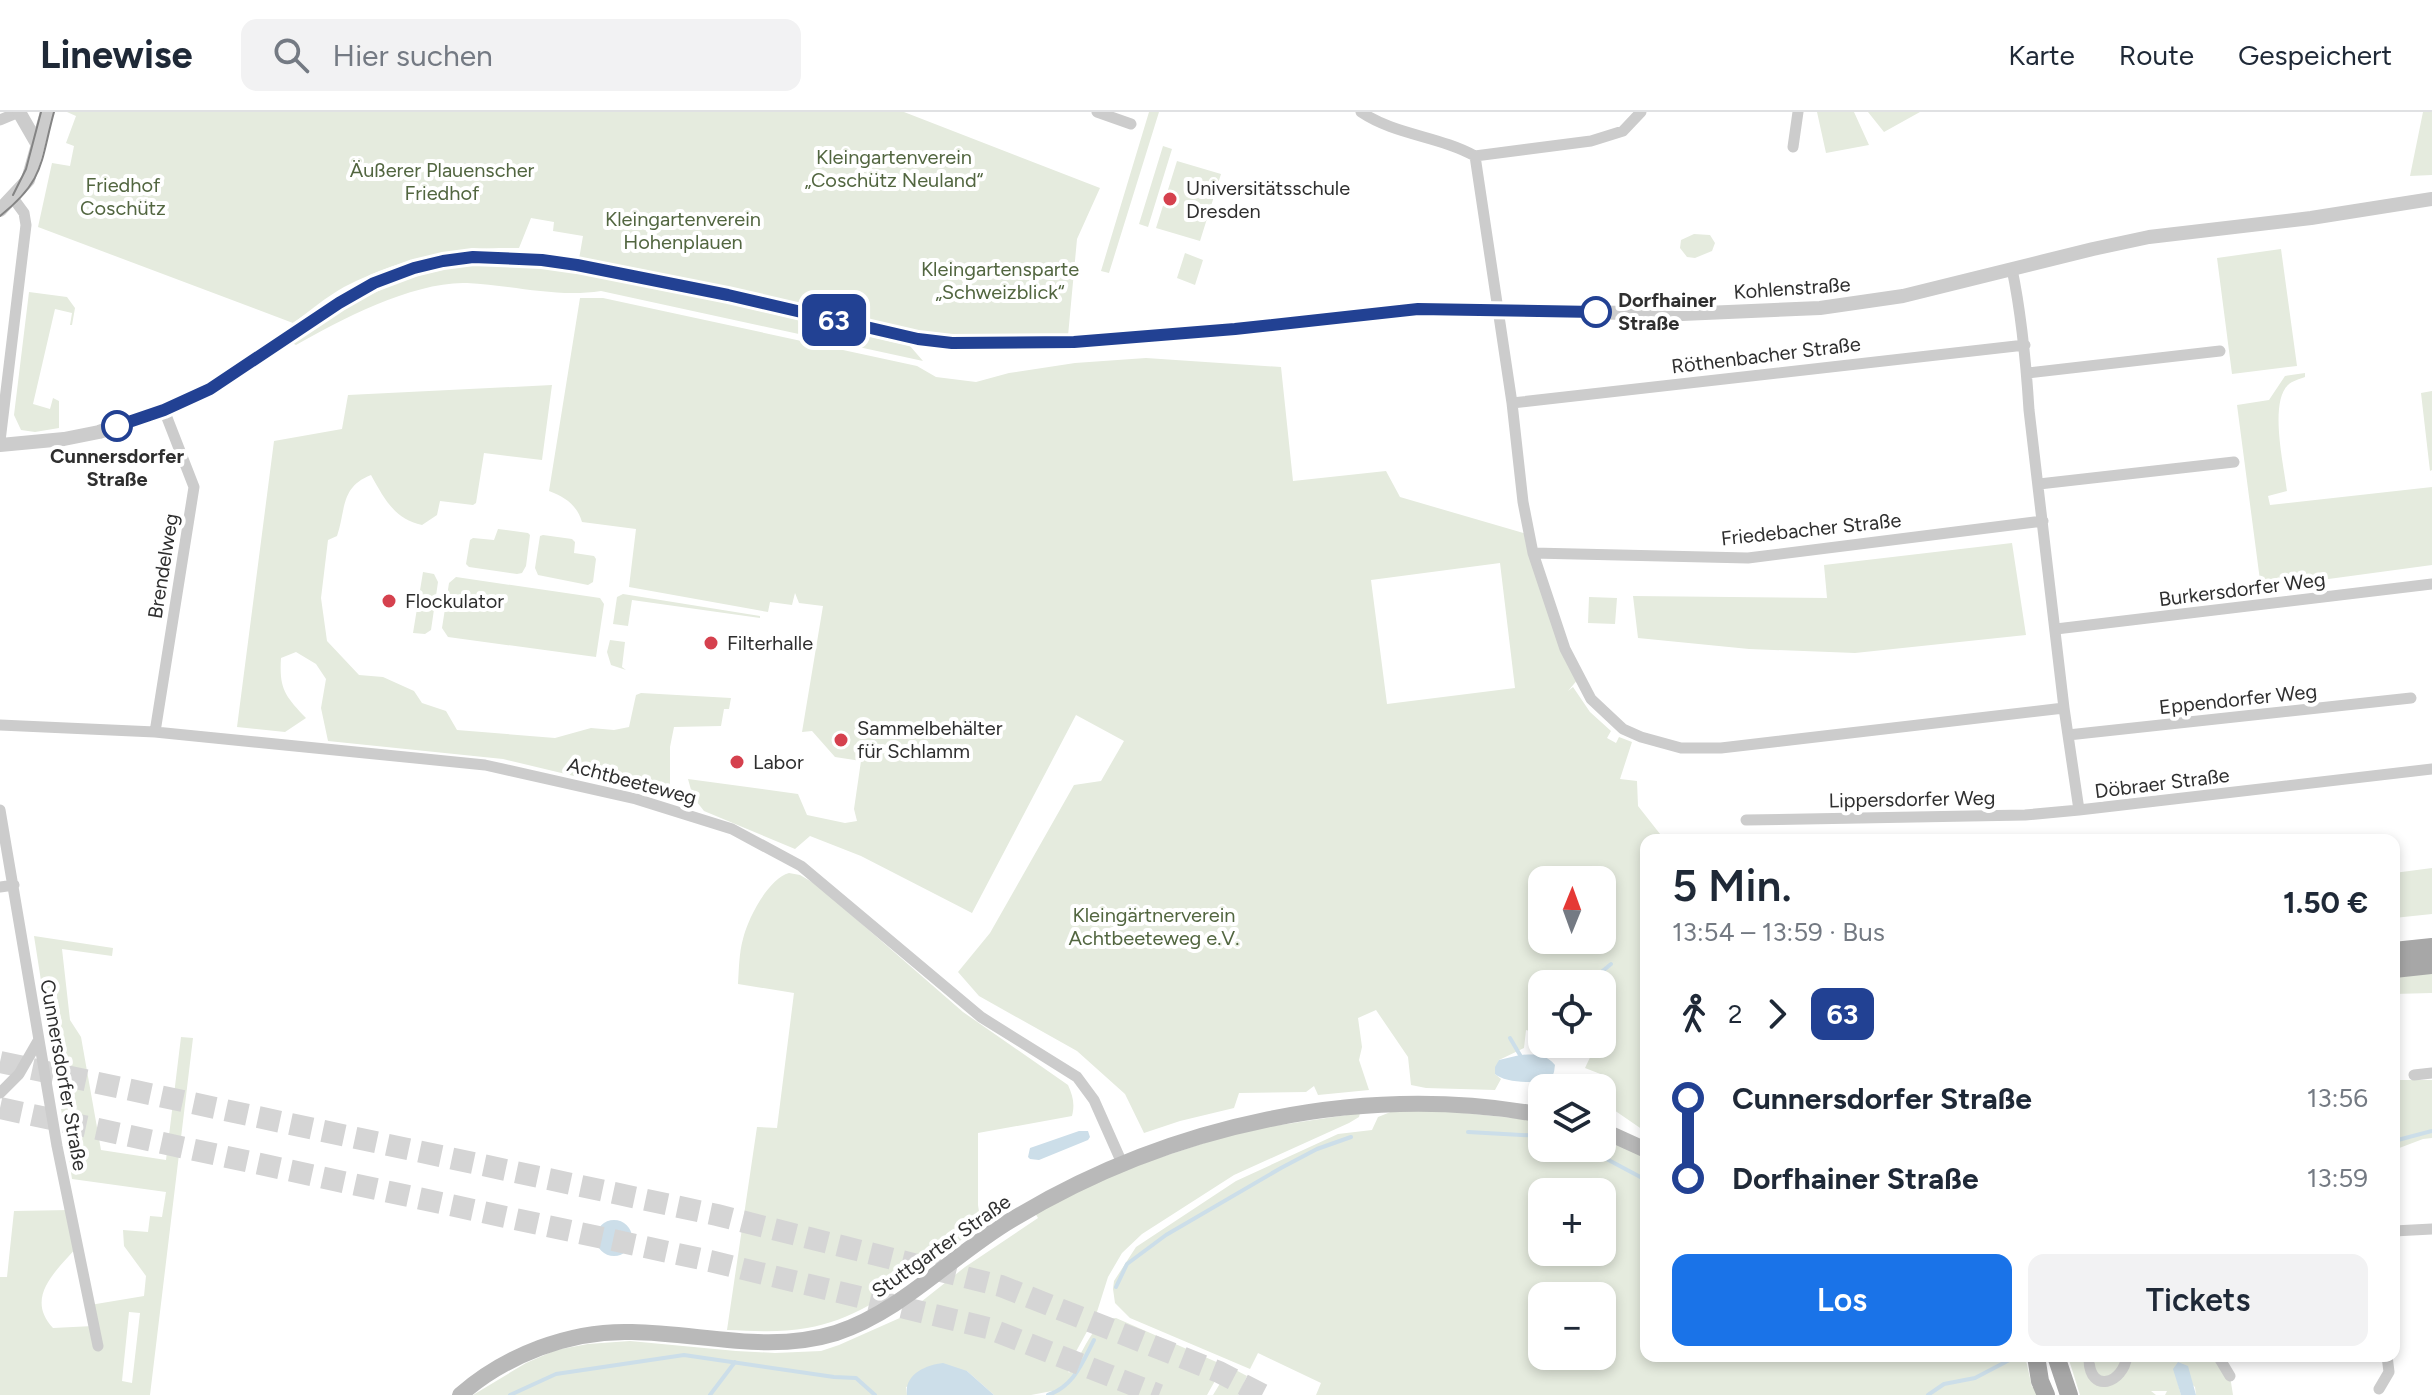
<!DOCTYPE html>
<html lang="de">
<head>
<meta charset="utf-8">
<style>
  body { margin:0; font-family:Figtree,sans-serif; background:#f2f2f3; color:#1f2937; height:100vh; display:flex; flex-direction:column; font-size:30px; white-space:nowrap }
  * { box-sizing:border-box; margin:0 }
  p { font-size:26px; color:#747a83 }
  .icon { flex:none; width:44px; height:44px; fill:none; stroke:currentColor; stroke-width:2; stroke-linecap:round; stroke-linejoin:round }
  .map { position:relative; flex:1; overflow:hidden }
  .panel { position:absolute; left:1640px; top:722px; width:760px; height:528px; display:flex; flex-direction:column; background:#fff; border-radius:16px; box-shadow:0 4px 12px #0003 }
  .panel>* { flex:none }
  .badge { padding:0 16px; border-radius:12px; font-size:28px; line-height:52px }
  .needle { width:52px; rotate:1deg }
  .controls { position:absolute; left:1528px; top:754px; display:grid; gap:16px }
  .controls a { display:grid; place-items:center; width:88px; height:88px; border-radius:16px; background:#fff; box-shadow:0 4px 12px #0003; font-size:40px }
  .map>.badge { position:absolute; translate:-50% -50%; box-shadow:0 0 0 4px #fff }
  .legs { display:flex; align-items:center; gap:12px; height:88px; padding:0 32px; font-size:26px }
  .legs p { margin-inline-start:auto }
  .summary { display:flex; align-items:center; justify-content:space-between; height:136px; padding:0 32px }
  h1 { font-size:44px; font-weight:600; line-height:60px }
  .button { display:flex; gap:16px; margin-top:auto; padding:16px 32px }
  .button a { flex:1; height:92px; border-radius:16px; background:#1a73e8; color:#fff; font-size:32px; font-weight:600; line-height:92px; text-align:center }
  .button a+a { background:#f2f2f3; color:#1f2937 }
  ul { padding:0 32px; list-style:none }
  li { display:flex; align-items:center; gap:28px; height:80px; font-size:30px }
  li i { display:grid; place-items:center; width:12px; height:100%; margin:0 10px; background:currentColor }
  li i::after { content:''; width:20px; height:20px; margin:-10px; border:6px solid; border-radius:50%; background:#fff }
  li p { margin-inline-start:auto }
  li:first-child i { background:linear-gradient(#0000 50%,currentColor 0) }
  li:last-child i { background:linear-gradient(currentColor 50%,#0000 0) }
  header { display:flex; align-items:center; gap:48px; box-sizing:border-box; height:112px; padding:0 40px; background:#fff; border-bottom:2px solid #e0e1e3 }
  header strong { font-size:38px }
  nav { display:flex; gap:44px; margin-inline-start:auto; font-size:28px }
  .search { width:560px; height:72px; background:#f2f2f3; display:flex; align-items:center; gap:20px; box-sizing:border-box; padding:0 28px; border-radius:16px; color:#747a83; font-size:30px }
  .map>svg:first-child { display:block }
  .green { fill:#e5ebde; fill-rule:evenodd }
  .water { fill:#ccdee9 }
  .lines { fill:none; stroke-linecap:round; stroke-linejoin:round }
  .stream { stroke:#ccdee9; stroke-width:4 }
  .motorway-tunnel { stroke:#d5d5d5; stroke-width:22; stroke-dasharray:22 11; stroke-linecap:butt }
  .minor { stroke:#ccc; stroke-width:11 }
  .tertiary { stroke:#ccc; stroke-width:14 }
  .secondary { stroke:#b9b9b9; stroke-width:16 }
  .primary { stroke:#a7a7a7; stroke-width:18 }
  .tram { stroke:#848484; stroke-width:2 }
  .line-1-casing { stroke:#fff; stroke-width:18 }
  .line-1 { stroke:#224193; stroke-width:12 }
  .poi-dot { fill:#d5414e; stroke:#fff; stroke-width:3 }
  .stop-1-dot { fill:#fff; stroke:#224193; stroke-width:4 }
  .labels { text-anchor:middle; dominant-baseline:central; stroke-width:8; stroke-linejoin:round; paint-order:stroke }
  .park-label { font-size:20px; fill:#526640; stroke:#fff }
  .poi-label { font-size:20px; fill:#2f2f2f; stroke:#fff; text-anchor:start }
  .street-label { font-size:20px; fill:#2f2f2f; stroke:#fff }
  .stop-label { font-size:20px; font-weight:bold; fill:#2f2f2f; stroke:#fff; text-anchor:start }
</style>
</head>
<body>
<header>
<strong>Linewise</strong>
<div class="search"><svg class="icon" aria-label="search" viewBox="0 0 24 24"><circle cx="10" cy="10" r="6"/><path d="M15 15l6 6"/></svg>Hier suchen</div>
<nav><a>Karte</a><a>Route</a><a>Gespeichert</a></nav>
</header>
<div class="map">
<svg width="2432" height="1283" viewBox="0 0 2432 1283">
  <rect width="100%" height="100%" fill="#fff"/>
  <path class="green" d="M67,0H904L1100,76L1077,127L1068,224L986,227L922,221L579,147L583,124L553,119L554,110L531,106L519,136C453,135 403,145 344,175C326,185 310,199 293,211L38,115L52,51L70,54L74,34L66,31L76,4Z
    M1149,0H1159L1109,161L1101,159Z
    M1817,0H1854L1869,33L1826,41Z
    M1868,0H1920L1884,20Z
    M2423,0H2432V63L2410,64Z
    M1163,34L1172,37L1148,115L1139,112Z
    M1177,49L1221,62L1200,129L1156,116Z
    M1694,122L1710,123L1715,131L1712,139L1695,146L1687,145L1680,136L1681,128Z
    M2281,137L2297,254L2232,262L2217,146Z
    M1185,141L1203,148L1195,173L1177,166Z
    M472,153L552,156L576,160L726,191L910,234L923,249L601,179C556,186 512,173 467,171C415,169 341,207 296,233L292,231C354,188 396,163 472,153Z
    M29,180L67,185L75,196L72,213H70L72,201L55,197L33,292L50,297L53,286L59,289V316L35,320L21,318L14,303Z
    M580,186H603L917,254L936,265L976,270L1009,261L1075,251L1146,246L1281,255L1293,369L1386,359L1400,385L1530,423L1579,566L1568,579L1573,575L1590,600L1611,619L1607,626L1616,631L1619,625L1632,630L1620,667L1637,669L1638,694L1664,727L1735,725V728H1646V1020L1614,998L1603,963L1585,956L1595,935L1568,932H1602V872H1542V923L1526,918L1524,936L1499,948L1495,962L1501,967L1495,978L1426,976L1411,973L1408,945L1376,898L1358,906L1362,935L1359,948L1369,978L1318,983L1314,974L1306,980L1239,981L1234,996L1180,1009L1144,1021L1125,982L1077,939L979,884L958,860L990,821L1074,673L1101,669L1124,629L1076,603L972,801L861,744L810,724L795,737L704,699L693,685L688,667L798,682L807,703L845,711L857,709L854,697L861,649L835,645L812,619L802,620L823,494L799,491L795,481L792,493L770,490L768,500L629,475L636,417L582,410C577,393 565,385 549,379ZM1500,451L1515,576L1387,592L1371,468ZM1542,768H1602V828H1542Z
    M2305,261V265C2300,267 2292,269 2288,273C2269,291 2284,354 2287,379L2268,384L2270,393L2432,375V453L2261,476L2237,293L2269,288L2285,264Z
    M552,273L542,348L484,341L476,391L473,393L440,389L437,403L422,413C394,407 384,386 371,363C340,375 346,398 337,424L328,428L321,486L327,529L359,563L383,565L414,579L422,591L446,599L457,618L555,626L591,616L614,618L629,615L636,583L641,581L731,586L729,597H724L721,614L674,615L670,635V687L503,647L328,629L321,596L326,567L316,552L296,540L281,546C279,577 285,584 306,606L285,620L237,615L274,329L342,317L348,283Z
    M2432,279V358L2430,359L2421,281Z
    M498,417L528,421L530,423L526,454L522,461L517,462L469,455L466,452L470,428L473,426L494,428Z
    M543,423L572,427L575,430L574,441L594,444L596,447L593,470L588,473L538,463L535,456L540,424Z
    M2012,431L2026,523L1855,541L1749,537L1638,526L1633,484L1827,486L1824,453Z
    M423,460L434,462L438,470L431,518L425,522L413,521Z
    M456,465L600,486L604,492L596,545L448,525L442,516L449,471Z
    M623,482L760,504V506L632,488L628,514L613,512L617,485Z
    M1589,485L1617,486L1615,512L1588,511Z
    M610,528L625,530L622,555L626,558L611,553L607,540Z
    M2432,756V802L2394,806V761Z
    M789,761L800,763L817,773L963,900L1068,973C1073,984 1075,992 1072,1004L978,1021V1093L981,1113C928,1151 874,1205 807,1216C780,1221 754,1219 727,1218L757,1015L777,1016L794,881L738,872C739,857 739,841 743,827C748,806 768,767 789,761Z
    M34,824L113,836L112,844L62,837L70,908L81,925L101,1038L166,1048L181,925L193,926L150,1283H0V1165H7L14,1099L70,1098L78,1134C57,1158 24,1185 53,1216L93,1214L90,1193L144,1184L146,1164L124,1134L123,1118L148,1120L150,1104L162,1105L166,1080L72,1067ZM129,1200L140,1201L132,1271L122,1269Z
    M2432,861V881L2394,882V865Z
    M2394,968H2432V1026L2423,1027L2394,1038Z
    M1393,999H1444L1542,1009V1036H1602V1023L1646,1044V1244H2025L2032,1275H2036L2038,1283H1316L1321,1271L1258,1241L1250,1257L1130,1206L1115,1191L1113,1177L1114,1169L1136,1135L1236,1069L1338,1022L1372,1018L1378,1005ZM1542,1080H1602V1140H1542ZM1542,1184H1602V1244H1542Z
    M1360,1001L1359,1005L1349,1011L1234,1063L1142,1122L1122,1141L1108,1165L1096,1203L1067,1256L1069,1261C1083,1244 1091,1208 1116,1206L1221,1252L1220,1260L1207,1283H1052V1279L1031,1283H994L967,1259L906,1275L907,1283H473L526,1251L556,1238L588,1232L630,1229L736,1239L775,1241L821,1239L839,1233L902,1205L965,1155L1038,1106L1035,1101L1113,1061L1241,1019Z
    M2070,1244H2218L2230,1264L2233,1283H2196L2195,1275L2174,1257L2181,1283H2165L2167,1279H2151L2156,1283H2080L2069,1248Z
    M1230,1255L1247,1264L1238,1283H1213Z"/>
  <path class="water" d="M1520,943C1535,942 1545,941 1555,953C1554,958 1555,961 1551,965C1540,973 1505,971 1495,962V955L1499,948Z
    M1079,1019H1088L1090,1025L1088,1028L1039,1048L1030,1047L1028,1045L1030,1036Z
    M596 1126a18 18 0 1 1 36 0a18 18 0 1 1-36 0Z
    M2178,1250L2188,1254L2196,1283H2181L2173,1257Z
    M943,1251L967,1259L994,1283H907C904,1263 925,1253 943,1251Z"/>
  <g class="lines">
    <path class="stream" d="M1587,872L1611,852
      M1510,926L1520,943
      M1580,940V932
      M1468,1020L1542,1024
      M2394,1029L2432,1019
      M1586,1036L1646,1068
      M1116,1175L1127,1152L1166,1123L1281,1056L1317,1037L1351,1025
      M510,1283L556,1262L684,1243L834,1265L856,1266L875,1283
      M710,1283L735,1250
      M1048,1283C1074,1274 1082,1251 1094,1228
      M1928,1283L1944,1272L1975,1266L2017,1244"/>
    <path class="motorway-tunnel" d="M0,950L717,1103L1001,1174L1219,1260L1263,1283
      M0,996L710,1149L988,1216L1159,1283"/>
    <path class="minor" d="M1097,0L1131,12
      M1361,0C1395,23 1439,24 1475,44
      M0,8L19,0
      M1793,35L1798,0
      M1475,44L1512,291L1523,390L1533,441L1565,537L1591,587L1623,617L1641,625L1681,636H1721L2064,596
      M1475,44L1591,29L1623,19L1641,0
      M2012,157C2022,205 2026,250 2029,298L2064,596L2079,698L2432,657
      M2028,261L2220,239
      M1512,291L2025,233
      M0,329L26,113L24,101L13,86
      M2039,372L2234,350
      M1533,441L1748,446L2043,409
      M2056,517L2432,472
      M0,613L155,620L485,653L636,687L732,717L801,754L981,905L1077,965L1094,988L1122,1051
      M155,620L194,375L164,298
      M2068,623L2411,586
      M0,698L57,1034L98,1234
      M1746,708L2025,703L2079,698
      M0,775L14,773
      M2414,963L2432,961
      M0,981L19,962L38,929
      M2394,1119L2432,1117
      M2093,1244L2089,1248C2090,1282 2123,1272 2127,1244
      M2218,1244L2230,1264
      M2379,1277L2389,1260L2387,1244"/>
    <path class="tertiary" d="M19,0L38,33
      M0,98L28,68L47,0
      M0,333L64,327L99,320L164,298L210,277L339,191L374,171L414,156L473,145L542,148L577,153L728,183L918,227L979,232L1074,230L1235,217L1418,197L1682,202L1820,196L1903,184L2093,137L2149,125L2311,106L2432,87"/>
    <path class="secondary" d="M1602,1018L1646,1038
      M460,1283C506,1243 570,1218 632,1220C701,1221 768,1242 836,1221C903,1199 953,1142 1013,1107C1169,1013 1361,970 1542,1003"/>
    <path class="primary" d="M2394,839L2432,835
      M2394,857L2432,853
      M2036,1244L2040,1269L2046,1283
      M2056,1244L2069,1283"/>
    <path class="tram" d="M13,83L26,57L41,0
      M0,104C45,68 40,51 54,0"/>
  </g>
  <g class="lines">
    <g class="line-1-casing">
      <path id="line-1" d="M117,314L164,298L210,277L339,191L374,171L414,156L443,149L473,145L542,148L577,153L728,183L918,227L952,231L1074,230L1235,217L1418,197L1596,200"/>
    </g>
    <use href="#line-1" class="line-1"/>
  </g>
  <g class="poi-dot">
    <circle cx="1170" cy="87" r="8"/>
    <circle cx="389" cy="489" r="8"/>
    <circle cx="711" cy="531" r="8"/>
    <circle cx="841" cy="628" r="8"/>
    <circle cx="737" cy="650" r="8"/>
  </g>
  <g class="stop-1-dot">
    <circle cx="1596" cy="200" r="14"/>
    <circle cx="117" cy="314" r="14"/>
  </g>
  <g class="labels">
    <g class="park-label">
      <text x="894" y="45">Kleingartenverein<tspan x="894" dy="23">„Coschütz Neuland“</tspan></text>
      <text x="442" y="58">Äußerer Plauenscher<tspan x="442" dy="23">Friedhof</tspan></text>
      <text x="123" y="73">Friedhof<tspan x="123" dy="23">Coschütz</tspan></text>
      <text x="683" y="107">Kleingartenverein<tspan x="683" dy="23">Hohenplauen</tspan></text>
      <text x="1000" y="157">Kleingartensparte<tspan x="1000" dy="23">„Schweizblick“</tspan></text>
      <text x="1154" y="803">Kleingärtnerverein<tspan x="1154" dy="23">Achtbeeteweg e.V.</tspan></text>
    </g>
    <g class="poi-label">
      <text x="1186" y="76">Universitätsschule<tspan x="1186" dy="23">Dresden</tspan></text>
      <text x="405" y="489">Flockulator</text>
      <text x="727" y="531">Filterhalle</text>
      <text x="857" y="616">Sammelbehälter<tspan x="857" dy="23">für Schlamm</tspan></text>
      <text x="753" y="650">Labor</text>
    </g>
    <g class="street-label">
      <text transform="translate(1792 176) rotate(-4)">Kohlenstraße</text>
      <text transform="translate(1766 243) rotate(-7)">Röthenbacher Straße</text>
      <text transform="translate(1811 417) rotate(-6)">Friedebacher Straße</text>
      <text transform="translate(163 454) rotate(-81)">Brendelweg</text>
      <text transform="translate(2242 477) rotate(-7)">Burkersdorfer Weg</text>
      <text transform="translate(2238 587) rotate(-6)">Eppendorfer Weg</text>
      <text transform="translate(632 669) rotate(15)">Achtbeeteweg</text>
      <text transform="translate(2162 671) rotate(-7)">Döbraer Straße</text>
      <text transform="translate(1912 687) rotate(-1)">Lippersdorfer Weg</text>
      <text transform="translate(64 963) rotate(80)">Cunnersdorfer Straße</text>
      <text transform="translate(941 1134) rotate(-35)">Stuttgarter Straße</text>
    </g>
    <g class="stop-label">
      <text x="1618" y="188">Dorfhainer<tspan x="1618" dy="23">Straße</tspan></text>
      <text x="117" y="344" text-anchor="middle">Cunnersdorfer<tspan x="117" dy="23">Straße</tspan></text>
    </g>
  </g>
</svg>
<div class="controls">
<a><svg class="needle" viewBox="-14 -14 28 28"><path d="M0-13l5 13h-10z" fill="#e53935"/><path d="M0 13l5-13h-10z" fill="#747a83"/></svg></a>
<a><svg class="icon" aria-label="locate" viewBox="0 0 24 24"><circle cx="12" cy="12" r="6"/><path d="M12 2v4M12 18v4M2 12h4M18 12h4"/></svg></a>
<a><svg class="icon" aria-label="layers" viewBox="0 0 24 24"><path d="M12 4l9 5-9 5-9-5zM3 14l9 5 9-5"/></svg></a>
<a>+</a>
<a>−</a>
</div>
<b class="badge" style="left:834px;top:208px;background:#224193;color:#fff">63</b>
<section class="panel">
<div class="summary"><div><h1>5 Min.</h1><p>13:54 – 13:59 · Bus</p></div><b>1.50 €</b></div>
<div class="legs"><svg class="icon" aria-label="walk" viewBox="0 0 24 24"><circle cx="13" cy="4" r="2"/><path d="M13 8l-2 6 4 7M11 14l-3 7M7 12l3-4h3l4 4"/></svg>2<svg class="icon" aria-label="forward" viewBox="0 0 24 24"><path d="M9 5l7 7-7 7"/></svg><b class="badge" style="background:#224193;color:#fff">63</b></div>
<ul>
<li><i style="color:#224193"></i><b>Cunnersdorfer Straße</b><p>13:56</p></li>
<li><i style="color:#224193"></i><b>Dorfhainer Straße</b><p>13:59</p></li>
</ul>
<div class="button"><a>Los</a><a>Tickets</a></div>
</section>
</div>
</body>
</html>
